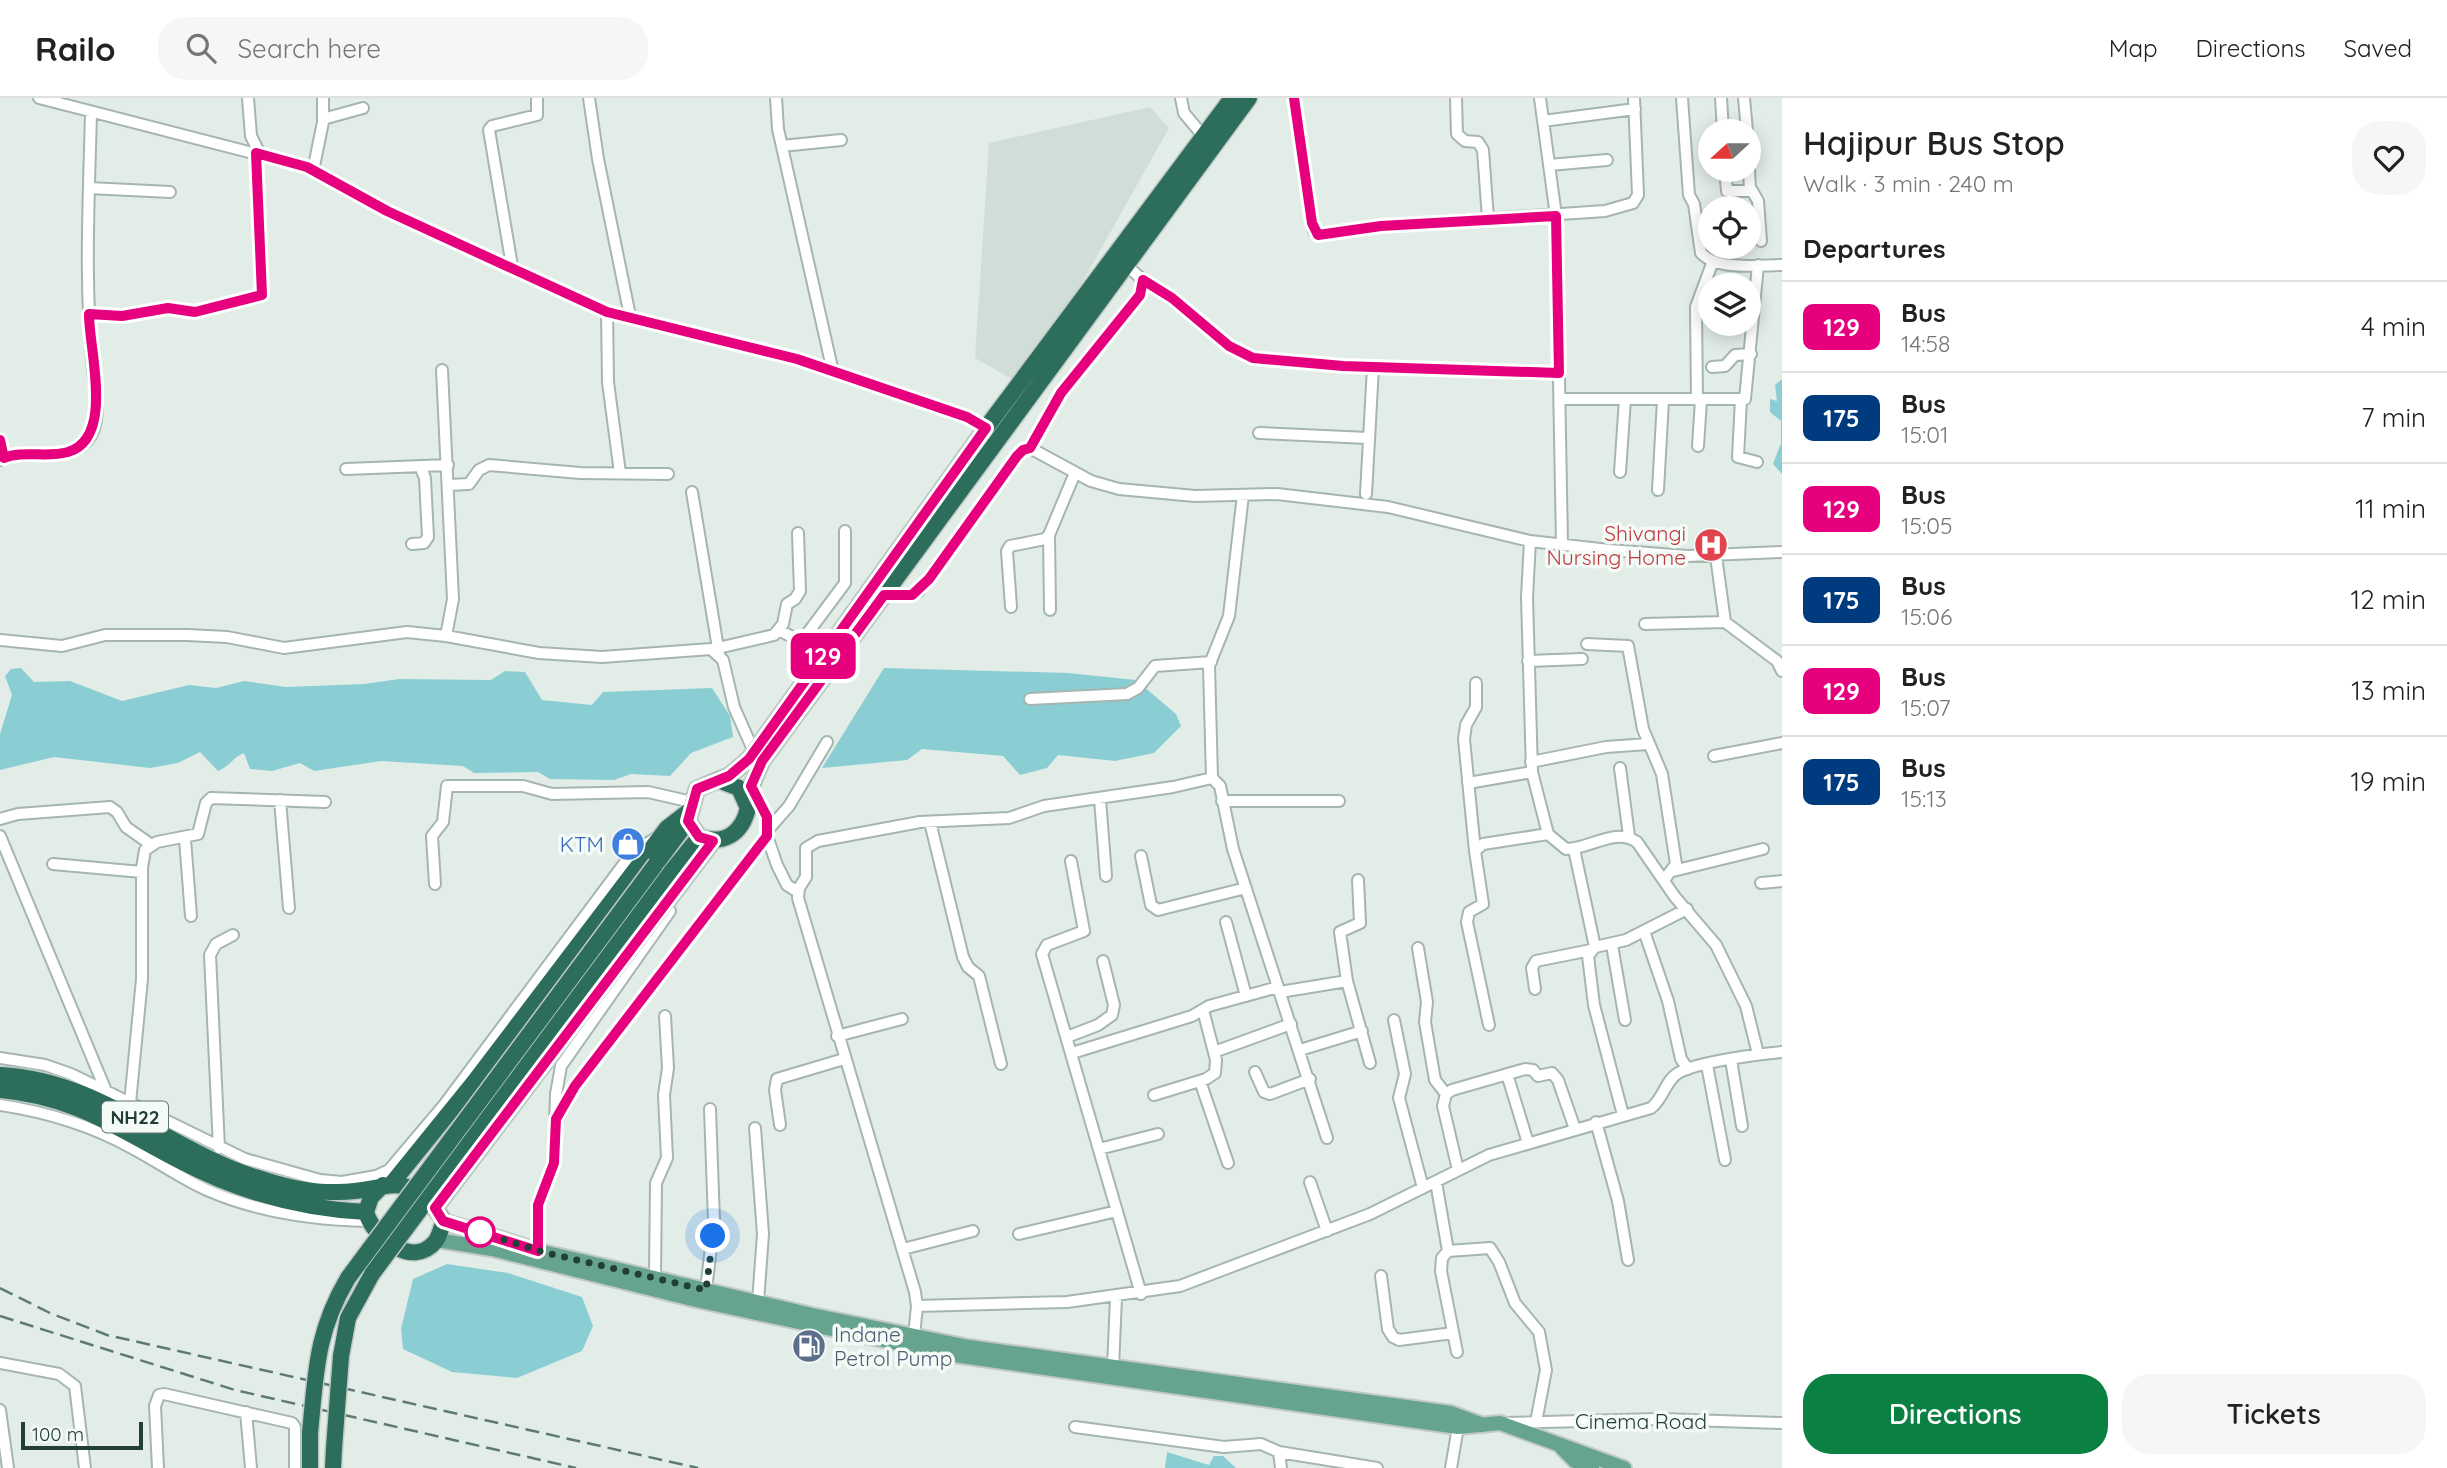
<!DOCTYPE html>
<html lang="en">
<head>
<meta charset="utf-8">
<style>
  body { margin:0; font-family:Quicksand,sans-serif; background:#f6f6f6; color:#222; height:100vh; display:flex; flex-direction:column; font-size:26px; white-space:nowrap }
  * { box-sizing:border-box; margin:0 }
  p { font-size:23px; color:#767676 }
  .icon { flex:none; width:38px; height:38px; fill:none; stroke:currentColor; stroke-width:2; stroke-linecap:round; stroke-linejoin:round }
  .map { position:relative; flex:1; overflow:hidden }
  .drawer { display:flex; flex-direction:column; background:#fff; width:665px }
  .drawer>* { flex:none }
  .badge { padding:0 14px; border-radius:10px; font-size:24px; line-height:46px }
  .needle { width:46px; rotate:249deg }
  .controls { position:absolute; left:1698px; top:21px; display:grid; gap:14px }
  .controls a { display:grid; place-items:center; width:63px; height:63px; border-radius:50%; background:#fff; box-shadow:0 4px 18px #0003; font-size:35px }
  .scale { position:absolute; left:21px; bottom:18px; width:122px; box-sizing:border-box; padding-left:7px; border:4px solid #223f35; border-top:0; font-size:19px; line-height:24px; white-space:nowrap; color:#223f35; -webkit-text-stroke:5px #f4faf6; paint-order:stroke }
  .you { position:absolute; width:35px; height:35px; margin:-18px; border:5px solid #fff; border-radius:50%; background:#1a73e8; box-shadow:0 0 0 10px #1a73e833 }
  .map>.badge { position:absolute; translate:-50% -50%; box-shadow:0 0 0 4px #fff }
  h2 { padding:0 21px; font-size:26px; line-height:63px }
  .round { display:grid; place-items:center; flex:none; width:74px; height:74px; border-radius:28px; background:#f6f6f6 }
  .headline { display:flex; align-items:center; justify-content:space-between; height:119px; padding:0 21px }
  h1 { font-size:33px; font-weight:600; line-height:52px }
  .primary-button { display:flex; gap:14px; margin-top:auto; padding:14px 21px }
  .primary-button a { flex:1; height:80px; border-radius:28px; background:#0b8043; color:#fff; font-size:28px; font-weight:600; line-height:80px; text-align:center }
  .primary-button a+a { background:#f6f6f6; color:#222 }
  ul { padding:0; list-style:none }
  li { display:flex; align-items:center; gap:21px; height:91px; padding:0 21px; border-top:2px solid #e0e0e0 }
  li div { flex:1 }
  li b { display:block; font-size:26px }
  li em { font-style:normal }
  li .badge { min-width:77px; font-weight:700; text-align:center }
  header { display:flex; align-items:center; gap:42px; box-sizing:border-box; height:98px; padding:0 35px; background:#fff; border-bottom:2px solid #e0e0e0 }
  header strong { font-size:33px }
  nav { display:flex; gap:38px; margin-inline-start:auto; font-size:24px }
  .search { width:490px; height:63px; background:#f6f6f6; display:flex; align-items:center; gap:18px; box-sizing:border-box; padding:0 24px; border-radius:28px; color:#767676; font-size:26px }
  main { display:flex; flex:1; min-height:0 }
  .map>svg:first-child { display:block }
  .built { fill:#d1ddd7 }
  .water { fill:#8aced4 }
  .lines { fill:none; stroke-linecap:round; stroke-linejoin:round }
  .minor-casing { stroke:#a5b5af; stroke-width:14 }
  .major-casing { stroke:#c1c9c6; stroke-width:18 }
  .highway-casing { stroke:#c1c9c6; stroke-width:19 }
  .minor { stroke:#fff; stroke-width:10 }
  .major { stroke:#66a490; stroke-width:14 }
  .highway { stroke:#2d6d5b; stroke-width:16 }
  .rail { stroke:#5d7b71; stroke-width:2.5; stroke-dasharray:14 7; stroke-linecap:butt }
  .highway-bridge-casing { stroke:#c1c9c6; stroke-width:19; stroke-linecap:butt }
  .highway-bridge { stroke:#2d6d5b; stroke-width:16 }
  .line-casing { stroke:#fff; stroke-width:16 }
  .line { stroke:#e6007e; stroke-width:10 }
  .walk { stroke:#223f35; stroke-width:7; stroke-dasharray:0 12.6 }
  .stop-dot { fill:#fff; stroke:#e6007e; stroke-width:3.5 }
  .labels { text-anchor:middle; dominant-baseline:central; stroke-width:7; stroke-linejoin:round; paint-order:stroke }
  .shield { fill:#f4faf6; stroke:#61776f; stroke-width:2 }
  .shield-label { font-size:19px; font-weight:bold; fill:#223f35 }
  .health-label { font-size:21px; fill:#be3a42; stroke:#f4faf6; text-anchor:end }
  .shop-label { font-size:21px; fill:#366cbe; stroke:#f4faf6; text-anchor:end }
  .service-label { font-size:21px; fill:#4e5e75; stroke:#f4faf6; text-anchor:start }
  .street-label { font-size:21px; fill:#223f35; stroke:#f4faf6 }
</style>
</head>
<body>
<header>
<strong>Railo</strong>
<div class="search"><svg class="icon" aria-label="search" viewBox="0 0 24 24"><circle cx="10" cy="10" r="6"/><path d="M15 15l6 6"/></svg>Search here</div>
<nav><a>Map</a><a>Directions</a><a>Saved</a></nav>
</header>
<main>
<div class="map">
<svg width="1782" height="1370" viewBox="0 0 1782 1370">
  <rect width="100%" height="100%" fill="#e3ede8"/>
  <path class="built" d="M1150,9L1169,30L1024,288L975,260L989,45Z"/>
  <path class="water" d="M1782,281V376L1773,366L1781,345V323L1770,314V301L1777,303L1775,287Z
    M21,570L34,584L70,583L122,603L189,587L216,590L244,583L286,589L364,586L399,581L491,582L505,573L525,574L542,602L592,607L603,594L712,590L730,618L733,639L691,655L670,678L631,676L614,682L550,681L538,674L474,675L463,668L381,663L314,673L300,665L272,673L250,671L244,655C233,659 232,667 218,673L200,654L178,665L150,670L54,659L0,672V636L12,597L5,578L11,571Z
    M884,570L1068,575L1136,582L1176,616L1181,628L1154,655L1115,663L1058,657L1047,670L1020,677L1003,658L922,651L907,662L822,670Z
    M447,1166L508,1175L582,1199L593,1228L582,1253L517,1280L452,1274L403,1251L401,1231L413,1181Z
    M1167,1354L1209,1367L1214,1358H1223L1236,1370H1165Z"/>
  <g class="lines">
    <g class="minor-casing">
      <path id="minor" d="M39,0L307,69L387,113L607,214L797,261L967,319L986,330
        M248,0L251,38L260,56
        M589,0L598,61L630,218
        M776,0L778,31L833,274
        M1181,0L1184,15L1204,39
        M1294,0L1314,133L1318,137L1381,128L1605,113L1633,105L1638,97L1634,0
        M1456,0L1457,36L1465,43L1478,44L1483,52L1488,121
        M1540,0L1556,118L1562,446
        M1682,0L1689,97L1694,106L1701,155C1718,173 1759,167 1782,167
        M1721,0L1723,33
        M1744,0L1747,33
        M323,21L363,10
        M1543,23L1635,11
        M782,48L841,42
        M1549,67L1607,62
        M1725,72L1727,93H1750L1748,49
        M313,73L323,24V0
        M89,90L170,94
        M1751,91L1758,103L1761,143
        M512,168L489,32L492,28L537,17V0
        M1143,182L1172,199L1229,248L1253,260L1343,268L1559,275
        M607,214L608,284L620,375
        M88,216L122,218L168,210L195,214L262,197L256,55
        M1712,269L1725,268L1735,257L1751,256
        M442,272L453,501L446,538
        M1560,301H1745L1758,167
        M1741,301L1738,359L1757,364
        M1697,302L1696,209L1713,163
        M1259,335L1368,340
        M0,342L4,360
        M1698,348L1701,302
        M1030,350L1061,295L1140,197L1143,182L1126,167
        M0,362C26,350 65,367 87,343C103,326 95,292 93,271C84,186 89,100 91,14
        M346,371L448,367
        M1620,374L1625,301
        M449,387L469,386L479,372L489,367L580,375L668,376
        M1658,392L1663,302
        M692,394L719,556
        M1366,396L1373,269
        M1049,437L1050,512
        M1530,443L1527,499L1532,674L1548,736L1566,751C1590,751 1615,729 1637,744L1675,799L1716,847L1746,908L1758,956
        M412,446L424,445L428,439L425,380L420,368
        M1716,458L1725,524L1777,563L1782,573
        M885,497H912L919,493L1017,358L1023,352L1030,350L1091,383L1119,391L1195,398L1277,396L1388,409L1530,443L1609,452L1687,458L1782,454
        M1011,509L1007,453L1010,448L1045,441L1049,437L1075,375
        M1645,526L1725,524
        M779,532L796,541L804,540L845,485V433
        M0,542L62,548L105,537H187L227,539L284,550L407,534L446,538L539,555L602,559L711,551L723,562L734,609L754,654
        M1587,546L1628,548L1643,631L1662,676L1676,766L1664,782
        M718,550L774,537L783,526L787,506L795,501L800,493L798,435
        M1528,563L1582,561
        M1030,601L1127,596L1138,590L1155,568L1211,564
        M1714,658L1782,645
        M1531,664L1606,649L1648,646
        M1620,670L1629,738
        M1212,680L1220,688L1233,751L1327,1040
        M1468,685L1532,674
        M751,688L767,719V738L777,767L787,787L798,794
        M1100,701L1106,778
        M280,702L289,810
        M1222,703H1339
        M0,721L18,716L110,709L117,714L126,729L150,746
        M930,724L963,859L968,869L979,878L1001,966
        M767,733L789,708L827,644
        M0,738L106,993
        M185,741L191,818
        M1574,751L1595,849
        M1475,753L1464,641L1466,627L1476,609V585
        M1141,758L1151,807L1158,812L1246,790
        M1071,763L1084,833L1047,847L1042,856L1141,1196
        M53,766L142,774
        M1673,773L1763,751
        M1761,785L1782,783
        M435,786L432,738L443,724L447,688H523L552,696L648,694L692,704
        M1226,824L1246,898
        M1644,833L1668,903L1681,961L1688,971
        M1612,847L1625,922
        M1418,850L1427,904L1425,924L1435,982L1446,996
        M1347,883L1340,834L1360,825L1358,782
        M1535,891L1532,870L1536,863L1591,852
        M1280,894L1347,883L1370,965
        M1394,922L1405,976L1399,1000L1423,1090
        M1489,927L1467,824L1469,814L1483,806L1475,753L1483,746L1548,736
        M837,938L902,921
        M1067,939L1098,927L1112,917L1114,907L1103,863
        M1300,952L1362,933
        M1214,954L1291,926
        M1072,955L1192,918L1209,908L1278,889
        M0,960L45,967L71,976L245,1061L320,1082L342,1084L376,1078L389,1072L444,1007L632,755L659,738
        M1731,962L1742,1028
        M1707,967L1725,1062
        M1255,974L1264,994L1270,996L1310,981
        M1507,976L1528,1045
        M1200,983L1228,1065
        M1154,997L1206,981L1215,975L1216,962L1203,912
        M130,1005L142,881V770L145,752L157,744L198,736L206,705L211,700L325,704
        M0,1007C47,1014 90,1027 132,1050C157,1063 180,1080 207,1092C257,1114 314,1122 369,1123
        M1623,1017L1594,907L1588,858L1595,849L1626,842L1687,811
        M557,1022L575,988L767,738
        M1596,1024L1618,1103L1628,1162
        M780,1027L775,992L777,981L844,961
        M755,1030L763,1136L758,1204
        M219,1050L210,857L216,846L233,837
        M1099,1051L1158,1036
        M1458,1072L1443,1008L1446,996L1452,992L1525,971L1533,972L1538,978L1552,975L1558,982L1575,1031
        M1310,1084L1327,1133
        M1436,1084L1448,1153L1490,1150L1499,1164L1515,1205L1539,1234L1546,1272L1536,1324
        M1019,1136L1117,1113
        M903,1151L973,1133
        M538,1153V1107L554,1065L556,996L561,968L670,813
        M1448,1153L1442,1160L1441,1173L1457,1254
        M1381,1178L1388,1231L1393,1239L1399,1242L1453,1235
        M655,1179L656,1085L667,1060L664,997L668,970L665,918
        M706,1192L714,1123L710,1011
        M917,1208L1067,1204L1180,1188L1370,1116L1489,1057L1651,1010C1664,1000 1665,983 1678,975C1697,964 1758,956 1782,954
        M914,1238L917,1208L915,1194L798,800L799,790L806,779V750L818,743L920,724L1009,720L1044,708L1173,689L1212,680L1209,568L1229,518L1243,397
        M0,1265L59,1276L75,1288L85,1370
        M1113,1270L1116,1200
        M0,1312L8,1370
        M246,1314L251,1370
        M1506,1325L1659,1321L1782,1325
        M1075,1329L1224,1349L1261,1346L1279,1354L1281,1370
        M1279,1354L1377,1370
        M158,1370L155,1308L159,1297L164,1296L292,1325L295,1329V1370
        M1451,1370L1458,1329"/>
    </g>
    <g class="major-casing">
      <path id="major" d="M444,1123L543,1154L812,1217L969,1249L1451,1315L1483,1327
        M437,1142L492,1151L696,1202L954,1257L1458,1329L1500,1325L1624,1370
        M1562,1350L1575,1363L1592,1370"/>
    </g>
    <g class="highway-casing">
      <path id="highway" d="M718,682L729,678L749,661L986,330L1232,0
        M718,682L739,690L748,710C742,736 724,747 699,739L688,723L697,691Z
        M748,710L750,691L762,663L1249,0
        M656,766L688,723
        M671,774L699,739
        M0,977C103,982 171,1056 265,1082C287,1089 314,1095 338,1094C391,1094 405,1066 444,1123C441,1129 440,1138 435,1144C412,1171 373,1139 366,1114L371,1099L383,1087
        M0,992C77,999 116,1030 182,1064C238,1093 302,1111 366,1114
        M393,1084L474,984L667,730L689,713
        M435,1110L713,743
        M341,1258L348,1220L372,1176
        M310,1370V1335
        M333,1370L334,1350"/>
    </g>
    <use href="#minor" class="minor"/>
    <use href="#major" class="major"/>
    <use href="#highway" class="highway"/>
    <path class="rail" d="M0,1190L50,1215L107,1237L698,1370
      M0,1218L235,1292L576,1370"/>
    <g class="highway-bridge-casing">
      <path id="highway-bridge" d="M372,1176L671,774
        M310,1335C316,1274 316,1234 348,1180L656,766
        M334,1350L341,1258"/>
    </g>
    <use href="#highway-bridge" class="highway-bridge"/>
  </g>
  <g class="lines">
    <g class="line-casing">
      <path id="line" d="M0,342L4,360C23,352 47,360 68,354C115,340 89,253 89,216L122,218L168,210L195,214L262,197L256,55L307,69L387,113L607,214L797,261L967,319L986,330L749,661L729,678L697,691L688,723L699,739L713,743L435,1110L443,1123L538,1153V1107L554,1065L556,1021L575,988L767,738V719L751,688L762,663L884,497H912L929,481L1017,358L1023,352L1030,350L1061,295L1140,197L1143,182L1172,200L1229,248L1253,260L1343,268L1559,275L1556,118L1381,128L1318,137L1312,125L1294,0"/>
    </g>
    <use href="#line" class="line"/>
    <path class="walk" d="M480,1134L543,1154L706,1192L713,1138"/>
  </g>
  <defs>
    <g id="hospital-disc" transform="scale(1.75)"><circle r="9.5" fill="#e0444e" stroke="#f4faf6"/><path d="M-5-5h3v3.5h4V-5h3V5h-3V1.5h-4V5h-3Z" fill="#fff"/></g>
    <g id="shop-disc" transform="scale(1.75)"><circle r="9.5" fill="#3f7fe0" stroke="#f4faf6"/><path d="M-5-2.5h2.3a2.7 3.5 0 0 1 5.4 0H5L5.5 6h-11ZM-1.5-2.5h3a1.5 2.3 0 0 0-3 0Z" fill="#fff"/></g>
    <g id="fuel-disc" transform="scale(1.75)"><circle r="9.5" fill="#5c6f8a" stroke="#f4faf6"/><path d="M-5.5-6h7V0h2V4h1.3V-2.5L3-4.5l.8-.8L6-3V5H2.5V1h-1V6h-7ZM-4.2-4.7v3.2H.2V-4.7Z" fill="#fff"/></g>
  </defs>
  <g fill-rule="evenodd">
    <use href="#hospital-disc" x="1711" y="447"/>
    <use href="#shop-disc" x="628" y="746"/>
    <use href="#fuel-disc" x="809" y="1248"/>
  </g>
  <circle class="stop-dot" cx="480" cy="1134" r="14"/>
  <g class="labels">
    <rect class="shield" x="102" y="1003.5" width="66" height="31" rx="5"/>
    <g class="shield-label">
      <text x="135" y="1019">NH22</text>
    </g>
    <g class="health-label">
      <text x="1686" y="435">Shivangi<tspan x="1686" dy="24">Nursing Home</tspan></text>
    </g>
    <g class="shop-label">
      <text x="604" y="746">KTM</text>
    </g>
    <g class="service-label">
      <text x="834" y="1236">Indane<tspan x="834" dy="24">Petrol Pump</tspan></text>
    </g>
    <g class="street-label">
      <text x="1641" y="1323">Cinema Road</text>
    </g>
  </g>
</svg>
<div class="controls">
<a><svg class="needle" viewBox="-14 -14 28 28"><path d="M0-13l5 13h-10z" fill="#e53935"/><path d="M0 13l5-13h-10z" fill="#767676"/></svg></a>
<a><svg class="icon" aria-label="locate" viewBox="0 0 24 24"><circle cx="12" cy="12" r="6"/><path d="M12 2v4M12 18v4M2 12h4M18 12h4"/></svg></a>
<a><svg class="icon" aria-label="layers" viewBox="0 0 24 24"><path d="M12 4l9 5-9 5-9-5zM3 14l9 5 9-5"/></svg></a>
</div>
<div class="scale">100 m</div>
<div class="you" style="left:713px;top:1138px"></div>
<b class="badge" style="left:823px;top:558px;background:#e6007e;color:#fff">129</b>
</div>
<section class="drawer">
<div class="headline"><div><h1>Hajipur Bus Stop</h1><p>Walk · 3 min · 240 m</p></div><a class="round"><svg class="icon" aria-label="heart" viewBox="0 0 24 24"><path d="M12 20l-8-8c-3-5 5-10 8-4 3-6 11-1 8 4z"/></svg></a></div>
<h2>Departures</h2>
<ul>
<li><span class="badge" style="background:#e6007e;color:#fff">129</span><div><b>Bus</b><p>14:58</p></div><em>4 min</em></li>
<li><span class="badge" style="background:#003b80;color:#fff">175</span><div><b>Bus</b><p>15:01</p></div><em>7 min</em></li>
<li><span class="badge" style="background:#e6007e;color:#fff">129</span><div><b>Bus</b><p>15:05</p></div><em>11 min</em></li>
<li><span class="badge" style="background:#003b80;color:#fff">175</span><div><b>Bus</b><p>15:06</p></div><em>12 min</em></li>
<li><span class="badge" style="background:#e6007e;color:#fff">129</span><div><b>Bus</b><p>15:07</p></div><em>13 min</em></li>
<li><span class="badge" style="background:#003b80;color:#fff">175</span><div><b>Bus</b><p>15:13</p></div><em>19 min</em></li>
</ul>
<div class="primary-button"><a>Directions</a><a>Tickets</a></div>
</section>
</main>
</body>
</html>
